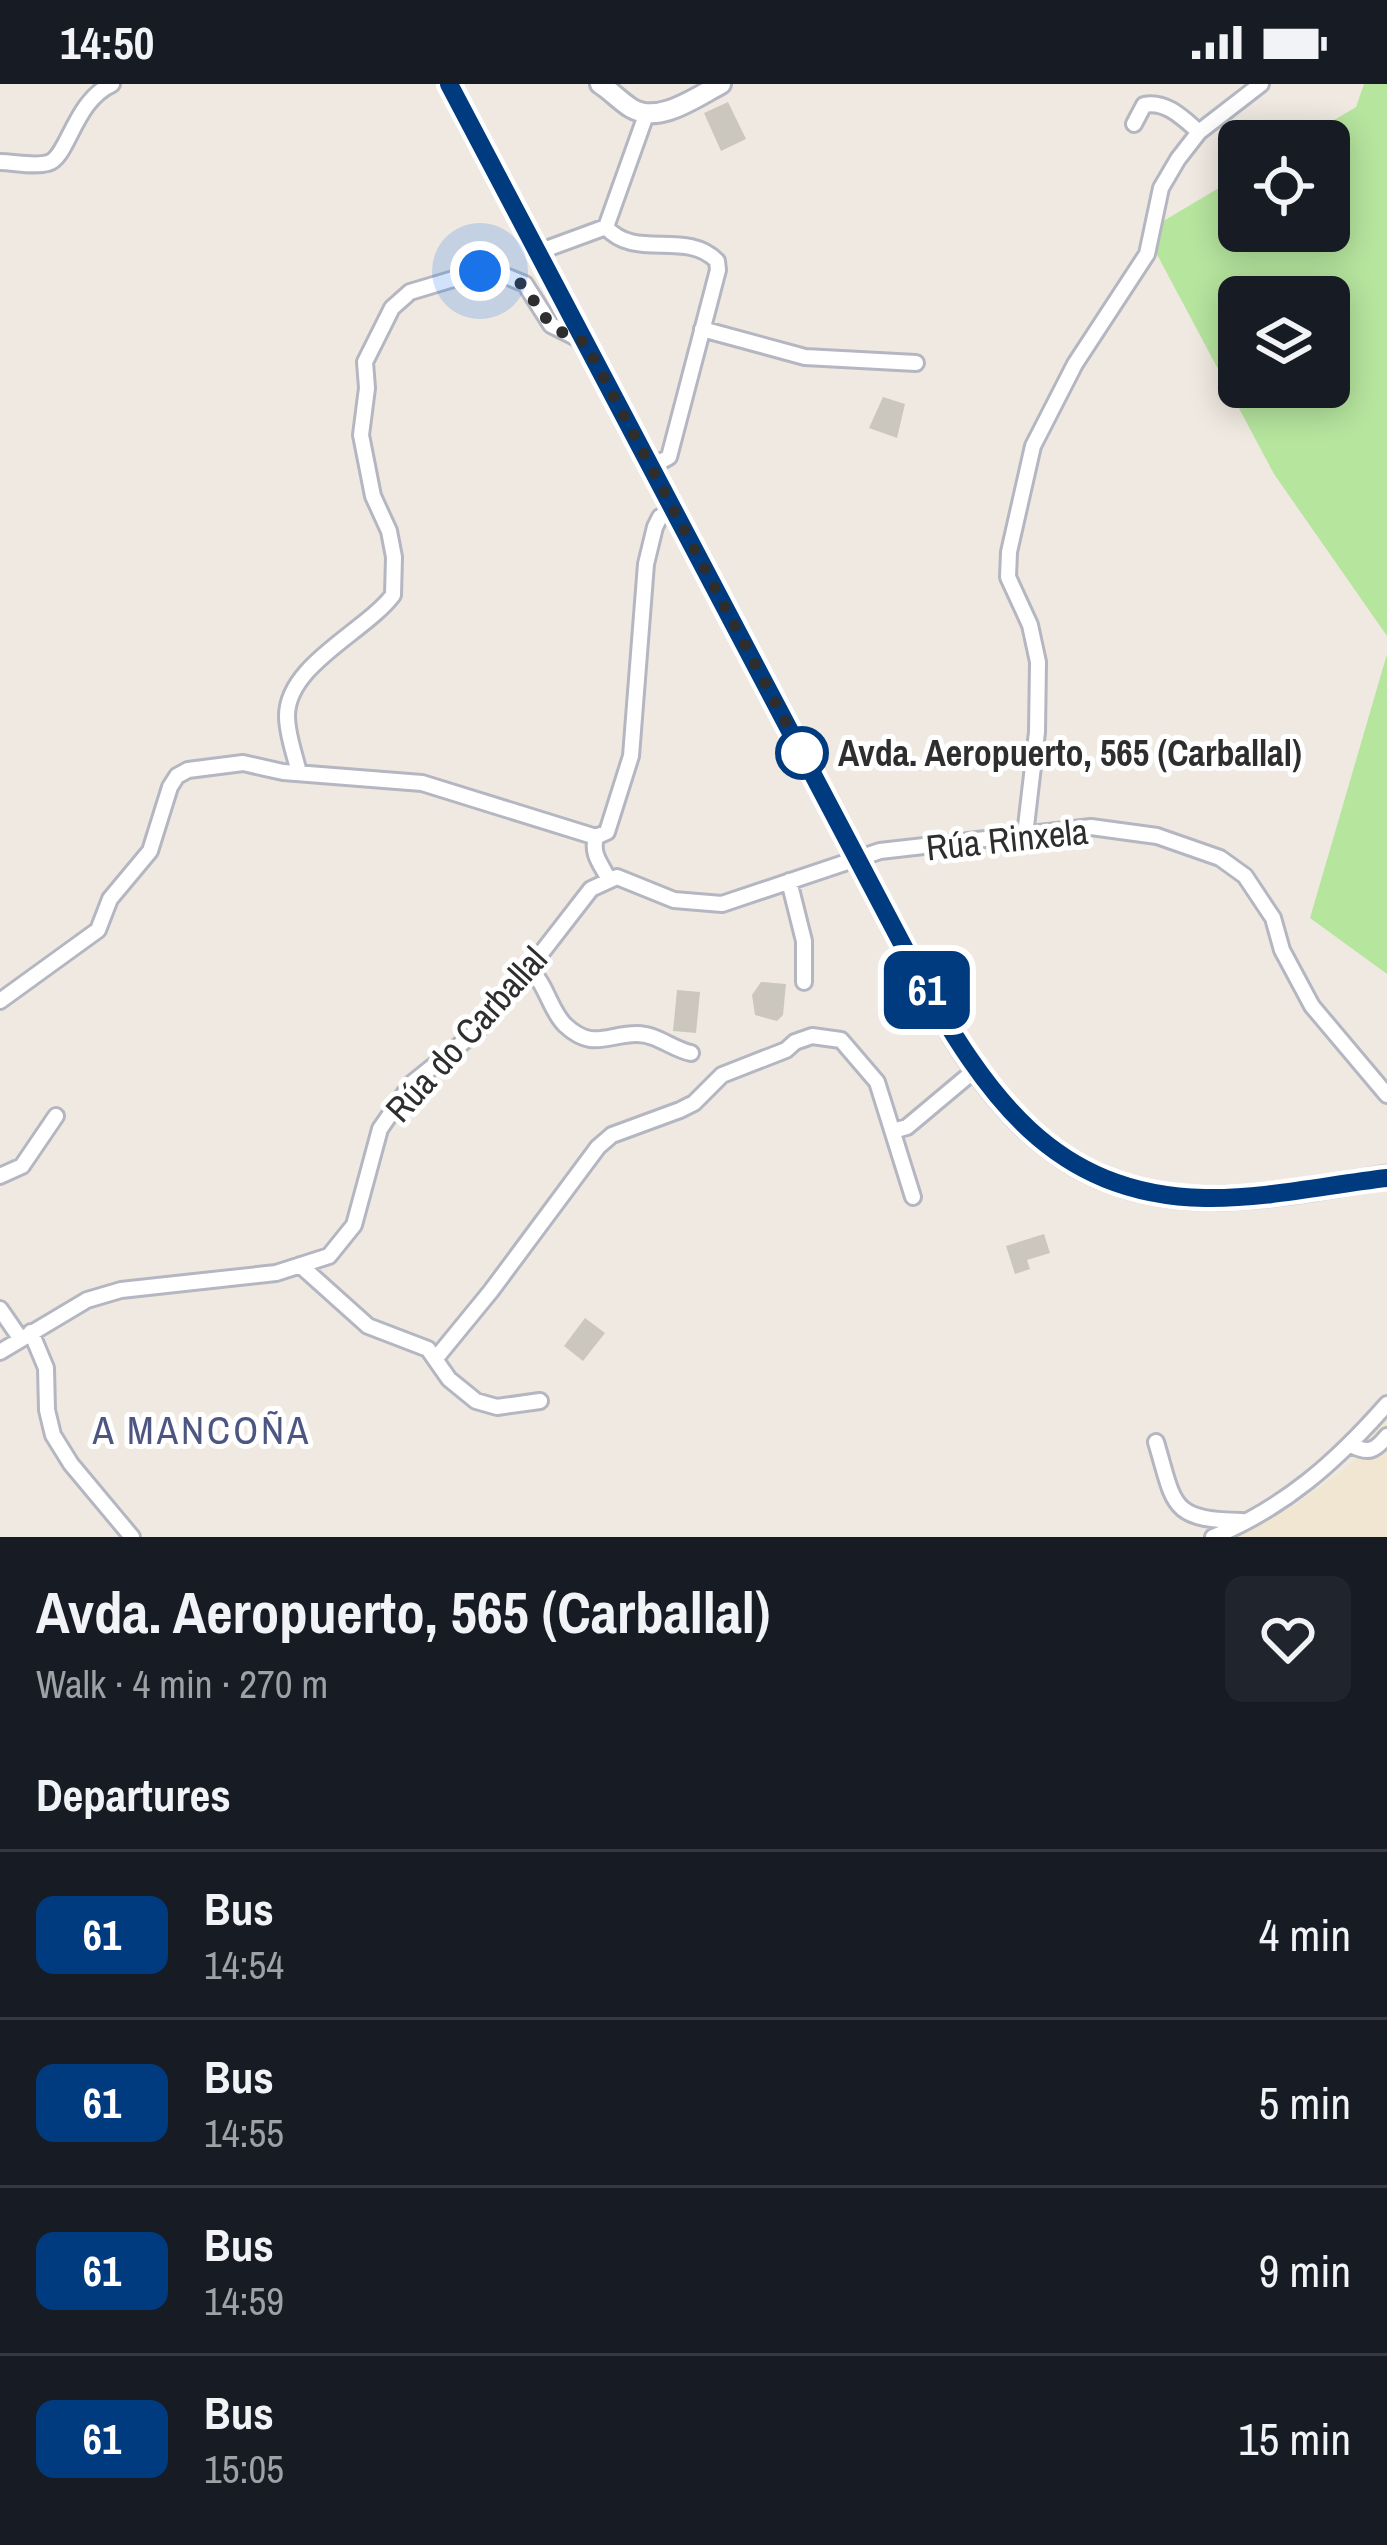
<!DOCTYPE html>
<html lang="en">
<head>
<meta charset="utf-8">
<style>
  body { margin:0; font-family:"Archivo Narrow",sans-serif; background:#20242c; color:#f1f3f6; height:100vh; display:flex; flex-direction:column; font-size:45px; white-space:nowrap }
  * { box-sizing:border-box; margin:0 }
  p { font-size:39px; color:#9ea1a6 }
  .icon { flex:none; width:66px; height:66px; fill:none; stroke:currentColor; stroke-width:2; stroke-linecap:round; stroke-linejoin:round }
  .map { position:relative; height:1453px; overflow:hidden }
  .panel { display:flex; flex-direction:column; background:#171b24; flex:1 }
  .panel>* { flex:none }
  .badge { padding:0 24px; border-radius:18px; font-size:42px; line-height:78px }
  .fabs { position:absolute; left:1218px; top:36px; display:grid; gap:24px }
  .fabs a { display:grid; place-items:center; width:132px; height:132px; border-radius:18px; background:#171b24; box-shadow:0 6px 30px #0003; font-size:60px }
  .you { position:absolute; width:60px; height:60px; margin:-30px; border:9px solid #fff; border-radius:50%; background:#1a73e8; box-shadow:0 0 0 18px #1a73e833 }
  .map>.badge { position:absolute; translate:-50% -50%; box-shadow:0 0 0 6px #fff }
  h2 { padding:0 36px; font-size:45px; line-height:108px }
  .round { display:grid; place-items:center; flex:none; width:126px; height:126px; border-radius:18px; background:#20242c }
  .headline { display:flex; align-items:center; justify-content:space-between; height:204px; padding:0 36px }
  h1 { font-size:57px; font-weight:700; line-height:90px }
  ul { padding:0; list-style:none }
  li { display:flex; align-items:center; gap:36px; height:168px; padding:0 36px; border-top:3px solid #363941 }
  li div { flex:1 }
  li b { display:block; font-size:45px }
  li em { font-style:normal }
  li .badge { min-width:132px; font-weight:700; text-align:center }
  .status { display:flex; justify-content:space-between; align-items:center; height:84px; padding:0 60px; background:#171b24; direction:ltr }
  .status svg { height:33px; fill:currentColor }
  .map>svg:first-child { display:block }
  .education { fill:#f0e6d1 }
  .green { fill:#b6e59e; fill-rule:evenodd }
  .building { fill:#cbc7bf }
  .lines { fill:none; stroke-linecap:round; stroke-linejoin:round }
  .street-casing { stroke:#b4b7c1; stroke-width:20 }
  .secondary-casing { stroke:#b4b7c1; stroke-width:24 }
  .primary-casing { stroke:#c9c9c9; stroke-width:27 }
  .street { stroke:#fff; stroke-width:14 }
  .secondary { stroke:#fff; stroke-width:18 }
  .primary { stroke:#f2d163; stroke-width:21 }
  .line-casing { stroke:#fff; stroke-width:27 }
  .line { stroke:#003b80; stroke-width:18 }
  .walk { stroke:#2e2e2e; stroke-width:12; stroke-dasharray:0 21.6 }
  .stop-dot { fill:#fff; stroke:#003b80; stroke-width:6 }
  .labels { text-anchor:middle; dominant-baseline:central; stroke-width:10; stroke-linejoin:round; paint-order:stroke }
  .stop-label { font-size:36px; font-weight:bold; fill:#2e2e2e; stroke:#fff; text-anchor:start }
  .street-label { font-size:36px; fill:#2e2e2e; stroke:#fff }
  .neighbourhood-label { font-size:39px; letter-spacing:3px; fill:#4d5680; stroke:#fff }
</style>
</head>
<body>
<div class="status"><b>14:50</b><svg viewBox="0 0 49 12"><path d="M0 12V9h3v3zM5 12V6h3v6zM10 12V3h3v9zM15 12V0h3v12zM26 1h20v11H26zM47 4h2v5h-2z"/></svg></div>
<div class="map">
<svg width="1387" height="1453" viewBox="0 0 1387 1453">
  <rect width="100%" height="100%" fill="#efe9e1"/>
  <path class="education" d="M1387,1332V1453H1234L1294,1422L1351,1380Z"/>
  <path class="green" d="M1364,0H1387V552L1274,390L1145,148L1239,92V147H1329V57H1299L1356,23ZM1239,213H1329V303H1239Z
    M1387,570V890L1310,834Z"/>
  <path class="building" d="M728,18L746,55L721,67L704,29Z
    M883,313L905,320L897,354L869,344Z
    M761,898L786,900L783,931L777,937L755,931L752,911Z
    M677,906L700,908L696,949L673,947Z
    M1044,1150L1050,1169L1027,1176L1030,1185L1015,1190L1006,1162Z
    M585,1234L605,1249L583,1277L564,1262Z"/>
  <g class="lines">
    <g class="street-casing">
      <path id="street" d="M646,31L606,143C635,177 686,145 717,177L718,186L669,373L651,383
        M1134,40L1144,21C1166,16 1184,35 1199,48
        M0,78C14,78 34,83 48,79C68,74 74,17 112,0
        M538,168L606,143
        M702,245L805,273L916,279
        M299,689C295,671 287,651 287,632C287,581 365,548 393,511L394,473L389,447L373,412L361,351L367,304L365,278L392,224L410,208L480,187L496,188L525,200L551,241L585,258
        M1025,751L1037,648L1038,578L1030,541L1008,493L1009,468L1033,362L1075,280L1147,170L1161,104L1178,75L1199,48L1261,0
        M608,794C601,780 591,770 596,753L607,748L631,672L646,480L655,443L660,433L674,427
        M789,797L804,857V898
        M529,885C547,900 549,925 565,941C593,967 607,950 637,950C657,950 672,965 691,969
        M0,917L98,846L110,815L150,767L170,703L177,692L188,686L243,679L283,688L422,699L596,753
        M893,1047L907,1043L975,986
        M0,1092L22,1082L56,1032
        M300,1181L368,1242L428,1265L449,1295L476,1317L497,1323L540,1317
        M0,1225L20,1254
        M31,1248L46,1284L47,1326L53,1351L71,1380L132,1453
        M0,1268L87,1216L121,1206L276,1189L329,1172L354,1141L380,1045L411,1000L477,947L501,921L591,805L617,793L674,816L722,820L880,767L1091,743L1157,752L1220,774L1245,792L1273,834L1282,866L1312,922L1387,1011
        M437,1273L491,1207L598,1063L612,1051L680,1026L694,1019L722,991L786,966L795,958L812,952L841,956L877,998L913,1113
        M1156,1358C1175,1421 1169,1436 1242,1437
        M1351,1361C1368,1370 1375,1367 1387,1352
        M1213,1453C1284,1424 1336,1378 1387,1320"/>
    </g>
    <g class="secondary-casing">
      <path id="secondary" d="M600,0C611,7 620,17 631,24C659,41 696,13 721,0"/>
    </g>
    <g class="primary-casing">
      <path id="primary" d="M449,0L918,890C985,1011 1053,1111 1205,1114C1265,1115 1327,1102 1387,1093"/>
    </g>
    <use href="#street" class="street"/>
    <use href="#secondary" class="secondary"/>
    <use href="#primary" class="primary"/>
  </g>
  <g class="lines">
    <g class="line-casing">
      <path id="line" d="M449,0L918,890C986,1010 1052,1111 1205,1114C1265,1115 1327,1101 1387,1094"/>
    </g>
    <use href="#line" class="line"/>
    <path class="walk" d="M480,187C528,190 523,206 549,238C558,248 572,253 585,258L802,669"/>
  </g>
  <circle class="stop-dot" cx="802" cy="669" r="24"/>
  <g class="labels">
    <g class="stop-label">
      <text x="838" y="669">Avda. Aeropuerto, 565 (Carballal)</text>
    </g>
    <g class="street-label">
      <text transform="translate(1007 755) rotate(-6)">Rúa Rinxela</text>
      <text transform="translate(466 950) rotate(-48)">Rúa do Carballal</text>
    </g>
    <g class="neighbourhood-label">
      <text x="202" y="1346">A MANCOÑA</text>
    </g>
  </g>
</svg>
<div class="fabs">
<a><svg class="icon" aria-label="locate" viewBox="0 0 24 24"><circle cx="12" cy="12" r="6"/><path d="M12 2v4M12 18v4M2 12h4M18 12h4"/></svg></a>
<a><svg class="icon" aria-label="layers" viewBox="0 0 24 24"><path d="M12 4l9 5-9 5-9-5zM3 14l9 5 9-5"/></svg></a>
</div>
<div class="you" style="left:480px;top:187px"></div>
<b class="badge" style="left:927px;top:906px;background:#003b80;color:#fff">61</b>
</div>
<section class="panel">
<div class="headline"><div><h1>Avda. Aeropuerto, 565 (Carballal)</h1><p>Walk · 4 min · 270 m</p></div><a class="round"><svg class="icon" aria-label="heart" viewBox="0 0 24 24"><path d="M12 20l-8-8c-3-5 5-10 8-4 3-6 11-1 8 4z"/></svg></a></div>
<h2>Departures</h2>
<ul>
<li><span class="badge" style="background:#003b80;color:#fff">61</span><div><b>Bus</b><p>14:54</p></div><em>4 min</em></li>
<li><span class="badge" style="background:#003b80;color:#fff">61</span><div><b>Bus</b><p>14:55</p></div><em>5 min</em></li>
<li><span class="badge" style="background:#003b80;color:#fff">61</span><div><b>Bus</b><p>14:59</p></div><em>9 min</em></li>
<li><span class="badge" style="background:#003b80;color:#fff">61</span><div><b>Bus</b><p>15:05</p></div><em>15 min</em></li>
</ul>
</section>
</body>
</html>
